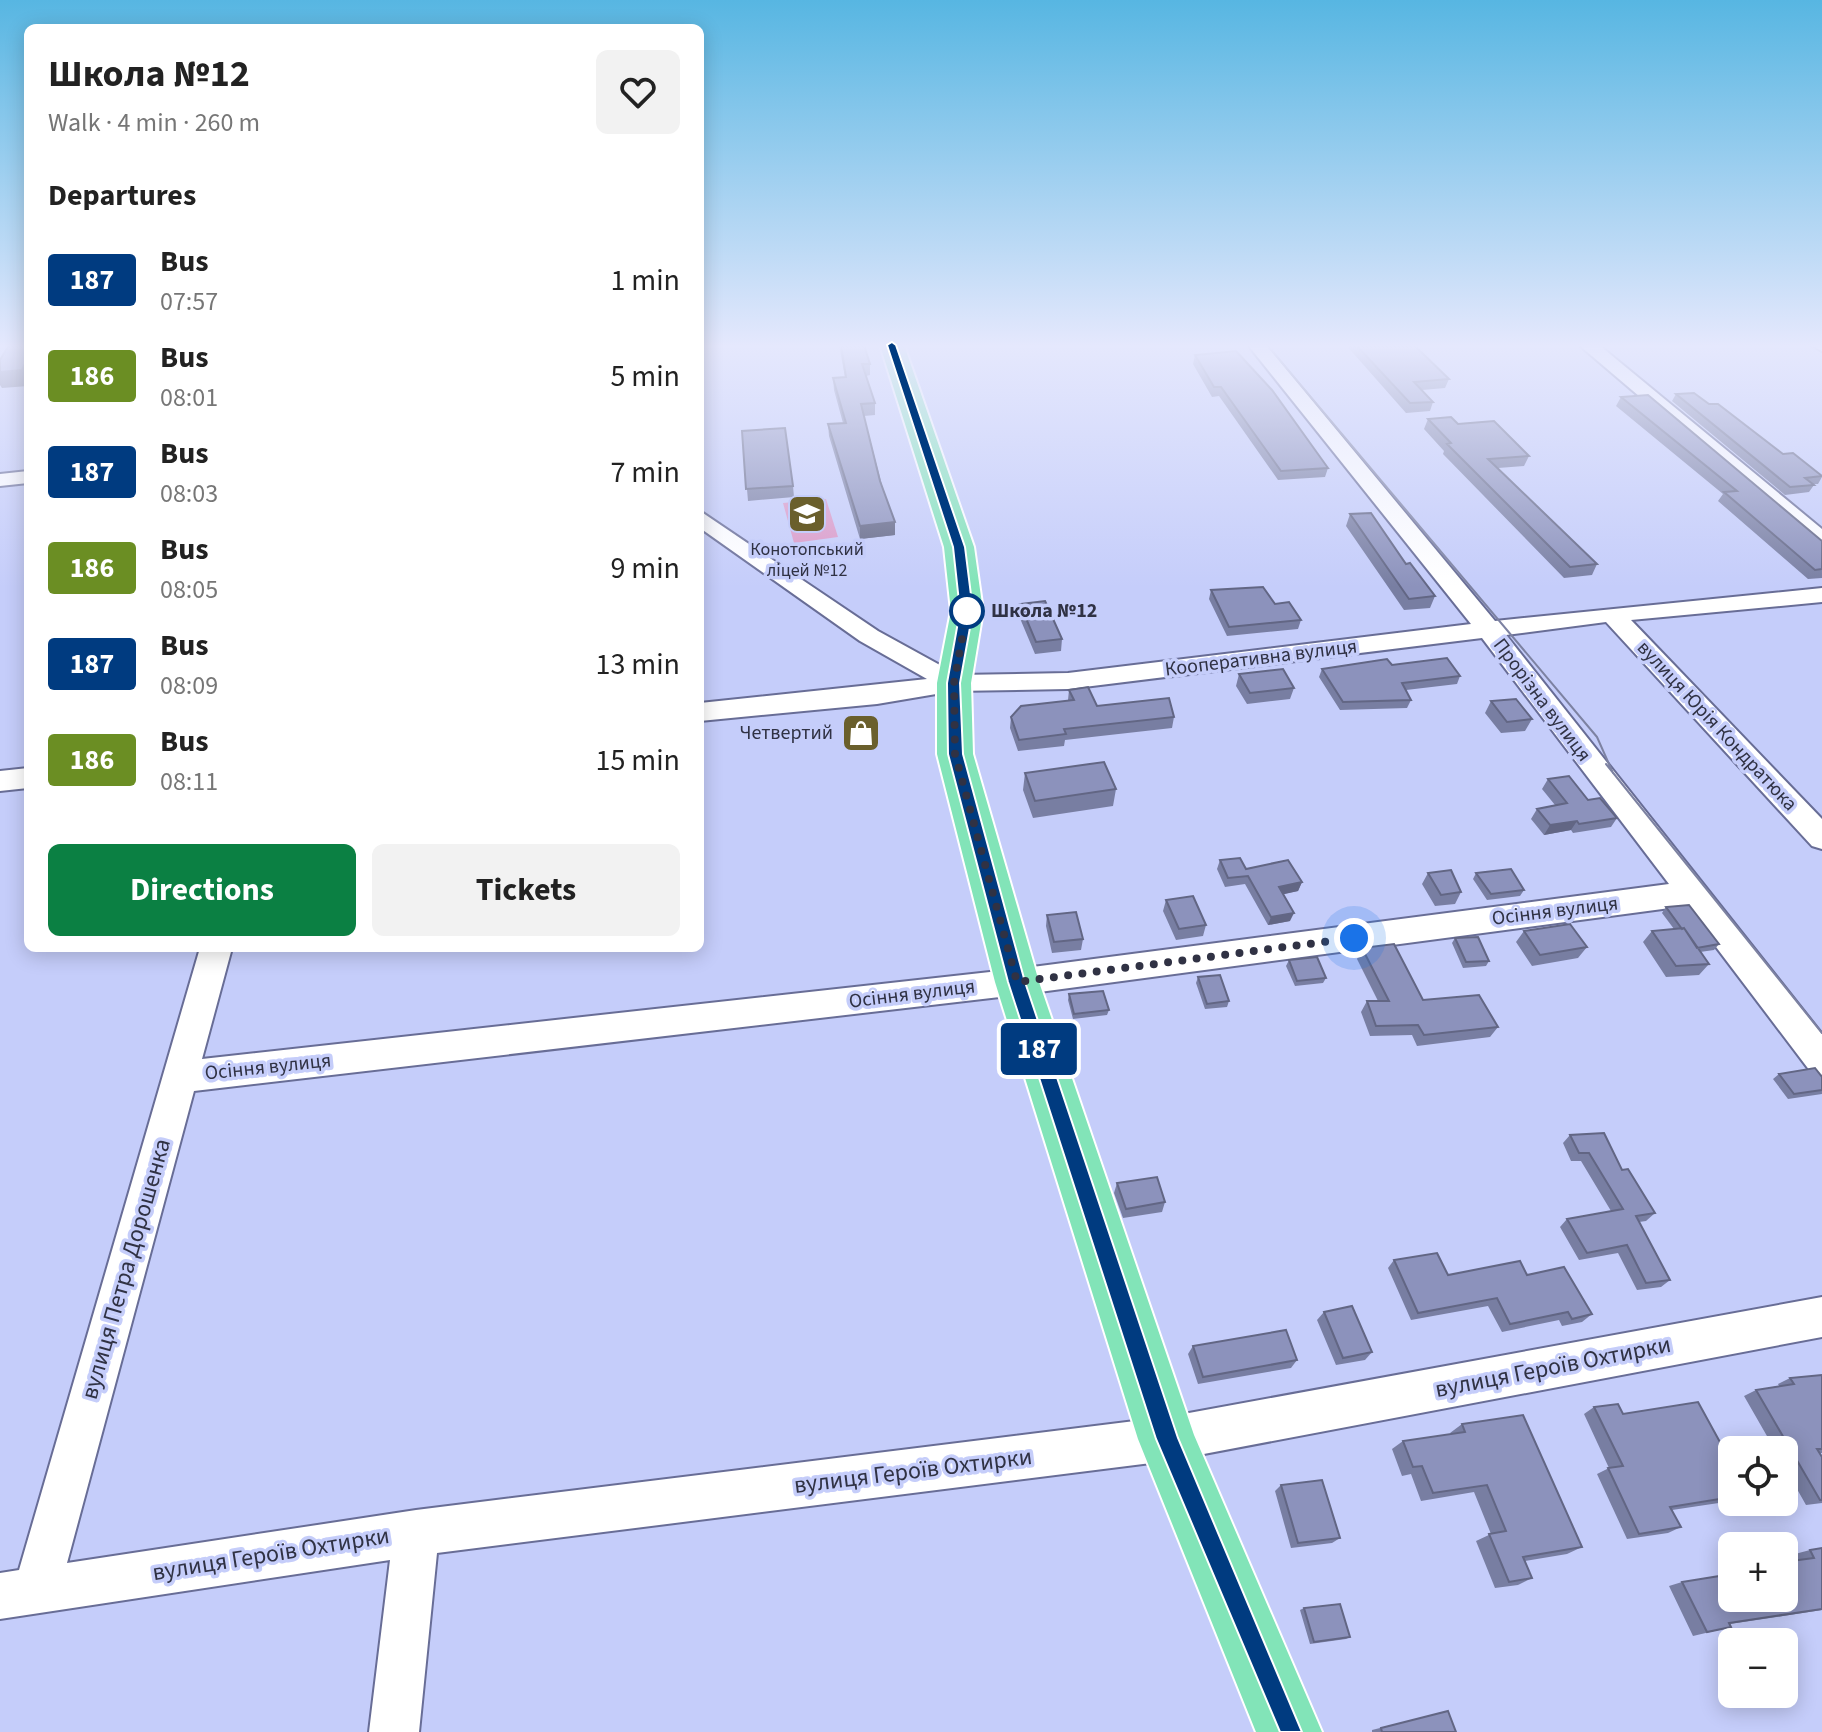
<!DOCTYPE html>
<html lang="en">
<head>
<meta charset="utf-8">
<style>
  body { margin:0; font-family:"Source Sans 3",sans-serif; background:#f2f2f2; color:#222; height:100vh; display:flex; flex-direction:column; font-size:30px; white-space:nowrap }
  * { box-sizing:border-box; margin:0 }
  p { font-size:26px; color:#767676 }
  .icon { flex:none; width:44px; height:44px; fill:none; stroke:currentColor; stroke-width:2; stroke-linecap:round; stroke-linejoin:round }
  .map { position:relative; flex:1; overflow:hidden }
  .sheet { position:absolute; left:24px; top:24px; width:680px; height:928px; display:flex; flex-direction:column; background:#fff; border-radius:12px; box-shadow:0 4px 20px #0003 }
  .sheet>* { flex:none }
  .badge { padding:0 16px; border-radius:6px; font-size:28px; line-height:52px }
  .buttons { position:absolute; left:1718px; top:1436px; display:grid; gap:16px }
  .buttons a { display:grid; place-items:center; width:80px; height:80px; border-radius:12px; background:#fff; box-shadow:0 4px 20px #0003; font-size:40px }
  .you { position:absolute; width:40px; height:40px; margin:-20px; border:6px solid #fff; border-radius:50%; background:#1a73e8; box-shadow:0 0 0 12px #1a73e833 }
  .map>.badge { position:absolute; translate:-50% -50%; box-shadow:0 0 0 4px #fff }
  h2 { padding:0 24px; font-size:30px; line-height:72px }
  .round { display:grid; place-items:center; flex:none; width:84px; height:84px; border-radius:12px; background:#f2f2f2 }
  .headline { display:flex; align-items:center; justify-content:space-between; height:136px; padding:0 24px }
  h1 { font-size:38px; font-weight:700; line-height:60px }
  .action { display:flex; gap:16px; margin-top:auto; padding:16px 24px }
  .action a { flex:1; height:92px; border-radius:12px; background:#0b8043; color:#fff; font-size:32px; font-weight:700; line-height:92px; text-align:center }
  .action a+a { background:#f2f2f2; color:#222 }
  ul { padding:0; list-style:none }
  li { display:flex; align-items:center; gap:24px; height:96px; padding:0 24px }
  li div { flex:1 }
  li b { display:block; font-size:30px }
  li em { font-style:normal }
  li .badge { min-width:88px; font-weight:700; text-align:center }
  .map>svg:first-child { display:block }
  .green { fill:#db99c7 }
  .lines { fill:none; stroke-linecap:round; stroke-linejoin:round }
  .minor-casing { stroke:#686d96; stroke-width:4 }
  .major-casing { stroke:#fff; stroke-width:4 }
  .minor { fill:#fff; fill-rule:evenodd }
  .major { fill:#82e4b8; fill-rule:evenodd }
  .tram { stroke:#7d82a2; stroke-width:2 }
  .wall { fill:#787ea2 }
  .shaded-wall { fill:#626684 }
  .building { fill:#8c92bc; stroke:#626684; stroke-width:2 }
  .line { fill:#003b80; stroke:#fff; stroke-width:2 }
  .walk { stroke:#303244; stroke-width:8; stroke-dasharray:0 14.4 }
  .stop-dot { fill:#fff; stroke:#003b80; stroke-width:4 }
  .labels { text-anchor:middle; dominant-baseline:central; stroke-width:7; stroke-linejoin:round; paint-order:stroke }
  .far-poi-label { font-size:18px; fill:#303244; stroke:#c5cdfa }
  .stop-label { font-size:20px; font-weight:bold; fill:#303244; stroke:#c5cdfa; text-anchor:start }
  .street-label { font-size:20px; fill:#303244; stroke:#c5cdfa }
  .poi-label { font-size:20px; fill:#303244; stroke:#c5cdfa; text-anchor:end }
  .near-street-label { font-size:24px; fill:#303244; stroke:#c5cdfa }
</style>
</head>
<body>
<div class="map">
<svg width="1822" height="1732" viewBox="0 0 1822 1732">
  <rect width="100%" height="100%" fill="#c5cdfa"/>
  <path class="green" d="M826,499L838,537L794,543L783,503Z"/>
  <g class="lines">
    <g class="minor-casing">
      <path id="minor" d="M1248,345H1266L1495,621L1822,588V602L1631,620L1822,819V849L1812,846L1606,622L1506,635L1822,1034V1075L1810,1071L1685,906L1017,995L194,1091L67,1563L416,1510L1167,1417L1822,1297V1337L1167,1461L437,1553L419,1732H369L390,1560L0,1619V1573L19,1570L200,948H232L202,1059L1017,969L1669,884L1482,638L1068,689L954,691L877,704L700,721V703L927,679L860,641L700,528V511L878,631L958,675L1068,673L1471,624Z
        M1579,345H1599L1822,529V547L1814,545Z
        M1811,345H1822V351Z
        M28,471V483L0,486V474Z
        M28,768V788L0,791V771Z"/>
    </g>
    <g class="major-casing">
      <path id="major" d="M880,345H904L974,547L983,611L971,683L973,754L1039,982L1194,1435L1322,1732H1256L1138,1439L995,982L937,754V683L951,611L944,547Z"/>
    </g>
    <use href="#minor" class="minor"/>
    <use href="#major" class="major"/>
    <path class="tram" d="M1267,345L1597,737L1613,773
      M1606,764L1822,1033"/>
  </g>
  <path class="wall" d="M839,345H864L870,364V375L866,376L875,403V415L864,416L895,535L860,539L829,436L828,424L843,423L834,390L833,378L845,377Z
    M1346,345H1414L1449,379L1445,388L1422,390L1433,402L1430,411L1406,413Z
    M1195,355L1328,468L1325,477L1278,480L1219,396L1212,397L1193,364Z
    M1676,394L1709,404L1783,454L1822,476V477L1818,484H1813L1814,485L1809,492L1785,495L1672,401Z
    M1621,397L1822,541V578L1808,579L1718,501L1723,494L1616,406Z
    M1428,419L1458,424L1529,456L1524,466L1498,468L1597,564L1592,575L1564,578L1443,454L1444,451L1424,429Z
    M742,431L793,486L794,497L748,501Z
    M1350,514L1406,564L1435,596L1430,608L1404,610L1346,526Z
    M1211,590L1275,604L1301,620L1298,629L1227,636L1209,599Z
    M1020,604L1062,639L1061,651L1035,654L1019,616Z
    M1392,665L1460,676L1457,684L1406,690L1411,700L1407,708L1340,710L1319,677L1322,669Z
    M1239,674L1294,688L1290,699L1247,704L1236,686Z
    M1069,690L1097,706L1174,717L1172,728L1065,740L1064,746L1018,751L1010,728L1011,717L1068,700Z
    M1491,701L1532,719L1525,731L1501,733L1485,713Z
    M1025,773L1116,789L1113,806L1033,818L1023,790Z
    M1548,779L1588,800L1617,818L1611,827L1573,833L1571,830L1544,835L1531,819L1537,809L1555,805L1542,789Z
    M1220,860L1246,869L1302,882L1298,891L1283,894L1290,921L1268,925L1245,884L1225,887L1217,869Z
    M1428,873L1461,892L1455,904L1435,906L1422,884Z
    M1476,873L1524,890L1520,896L1487,900L1473,879Z
    M1166,900L1206,925L1203,936L1176,940L1163,911Z
    M1666,907L1719,944L1714,950L1700,952L1709,964L1699,975L1666,977L1643,942L1652,931L1674,929L1662,913Z
    M1047,915L1083,939L1081,950L1052,953L1046,926Z
    M1524,931L1587,947L1578,958L1532,966L1516,942Z
    M1455,938L1489,961L1486,966L1463,968L1452,943Z
    M1362,948L1423,1000L1498,1027L1490,1037L1417,1046L1412,1035L1370,1036L1361,1012L1367,1001H1378L1357,959Z
    M1289,960L1326,978L1323,983L1295,986L1286,966Z
    M1198,977L1229,1001L1227,1007L1205,1009L1196,983Z
    M1069,994L1109,1010L1107,1015L1073,1019L1068,1000Z
    M1779,1074L1822,1077V1094L1788,1099L1773,1079Z
    M1570,1135L1622,1170L1655,1213L1646,1221L1639,1222L1670,1280L1661,1287L1637,1290L1618,1253L1579,1260L1560,1227L1567,1219L1611,1211L1581,1161H1571L1563,1143Z
    M1117,1183L1165,1202L1162,1212L1123,1218L1114,1193Z
    M1394,1260L1448,1275H1527L1592,1314L1582,1322L1562,1326L1559,1320L1502,1332L1488,1306L1411,1320L1388,1268Z
    M1324,1312L1372,1352L1365,1360L1336,1365L1317,1320Z
    M1193,1346L1297,1360L1291,1368L1198,1384L1188,1354Z
    M1822,1375V1453H1819L1822,1457V1503L1806,1505L1784,1466V1450H1775L1744,1396L1756,1390L1779,1386L1778,1384L1790,1378Z
    M1594,1407L1623,1414L1732,1464V1501L1672,1510L1681,1527L1668,1533L1627,1539L1597,1474L1609,1468L1584,1414Z
    M1462,1424L1582,1547L1567,1554L1525,1561L1532,1578L1518,1585L1495,1588L1476,1541L1491,1534L1474,1492L1421,1501L1411,1474L1402,1476L1392,1449L1403,1441L1451,1434L1450,1433Z
    M1281,1485L1340,1538L1332,1543L1291,1548L1275,1491Z
    M1822,1548V1610L1730,1624L1731,1627L1693,1636L1669,1586L1682,1582L1720,1576L1719,1574L1732,1570V1598L1798,1560L1795,1554L1810,1550Z
    M1304,1608L1350,1637L1346,1639L1310,1644L1300,1610Z
    M1448,1711L1456,1732H1372V1730Z"/>
  <path class="shaded-wall" d="M28,358V386L2,388L0,385V372Z
    M895,522V535L860,539V526Z
    M1577,821L1571,830L1544,835L1550,825Z
    M1302,882L1298,891L1276,896L1279,887Z
    M1294,913L1290,921L1268,925L1271,917Z"/>
  <path class="building" d="M9,345H28V358L22,370L0,372V360Z
    M841,345H864L870,364H862L875,403L861,404L880,481L895,522L860,526L828,424L846,423L833,378L846,377Z
    M1356,345H1414L1449,379L1414,382L1433,402L1410,403Z
    M1236,351L1272,390L1328,468L1281,471L1221,387H1214L1195,355Z
    M1694,393L1709,404H1718L1783,454L1793,453L1822,476L1805,478L1814,485L1790,487L1676,394Z
    M1648,395L1822,541V569L1815,570L1724,492L1737,491L1621,397Z
    M1451,417L1458,424L1494,421L1529,456L1488,459L1597,564L1570,567L1447,444L1451,443L1428,419Z
    M785,428L793,486L746,489L742,431Z
    M1371,513L1406,564L1410,563L1435,596L1409,599L1350,514Z
    M1263,587L1275,604L1289,602L1301,620L1229,627L1211,590Z
    M1045,601L1062,639L1036,642L1020,604Z
    M1447,658L1460,676L1402,683L1411,700L1343,702L1322,669L1387,659L1392,665Z
    M1283,669L1294,688L1250,693L1239,674Z
    M1088,687L1097,706L1169,698L1174,717L1064,729L1066,734L1019,740L1011,717L1021,706L1074,700L1069,690Z
    M1516,699L1532,719L1507,722L1491,701Z
    M1104,762L1116,789L1035,801L1025,773Z
    M1569,776L1588,800L1600,798L1617,818L1579,824L1577,821L1550,825L1537,809L1567,803L1548,779Z
    M1240,858L1246,869L1288,860L1302,882L1279,887L1294,913L1271,917L1248,876L1228,878L1220,860Z
    M1511,869L1524,890L1491,894L1476,873Z
    M1451,870L1461,892L1441,895L1428,873Z
    M1193,896L1206,925L1179,929L1166,900Z
    M1689,905L1719,944L1697,948L1684,928L1682,929L1666,907Z
    M1076,912L1083,939L1054,942L1047,915Z
    M1570,924L1587,947L1540,955L1524,931Z
    M1684,928L1709,964L1676,966L1652,931Z
    M1478,937L1489,961L1466,962L1455,938Z
    M1394,944L1423,1000L1479,995L1498,1027L1424,1035L1418,1025L1376,1026L1367,1001H1389L1362,948Z
    M1317,957L1326,978L1297,981L1289,960Z
    M1220,975L1229,1001L1207,1004L1198,977Z
    M1103,991L1109,1010L1074,1014L1069,994Z
    M1815,1068L1822,1077V1090L1794,1094L1779,1074Z
    M1604,1133L1622,1170L1628,1169L1655,1213L1636,1216L1670,1280L1646,1283L1627,1245L1587,1253L1567,1219L1623,1209L1589,1153H1579L1570,1135Z
    M1157,1177L1165,1202L1126,1209L1117,1183Z
    M1437,1253L1448,1275L1520,1261L1527,1275L1564,1267L1592,1314L1572,1319L1568,1312L1510,1324L1497,1298L1418,1313L1394,1260Z
    M1352,1306L1372,1352L1343,1358L1324,1312Z
    M1286,1330L1297,1360L1203,1377L1193,1346Z
    M1822,1375V1449H1817L1822,1457V1500H1820L1756,1390L1794,1384L1790,1378Z
    M1698,1402L1732,1464V1497L1670,1507L1681,1527L1639,1534L1608,1468L1623,1466L1594,1407L1618,1404L1623,1414Z
    M1523,1415L1582,1547L1523,1557L1532,1578L1509,1582L1489,1534L1506,1531L1487,1485L1433,1493L1422,1466L1413,1467L1403,1441L1465,1432L1462,1424Z
    M1322,1480L1340,1538L1298,1543L1281,1485Z
    M1822,1548V1609L1729,1623L1731,1627L1707,1632L1682,1582L1732,1574V1598H1784V1562L1814,1558L1810,1550Z
    M1340,1604L1350,1637L1314,1642L1304,1608Z
    M1448,1711L1456,1732H1382L1381,1728Z"/>
  <linearGradient id="sky" x2="0" y2="1"><stop stop-color="#57b6e2"/><stop offset="0.59" stop-color="#e5e8fd"/><stop offset="1" stop-color="#e5e8fd" stop-opacity="0"/></linearGradient>
  <rect width="1822" height="587" fill="url(#sky)"/>
  <path class="line" d="M892,342L896,345L965,547L973,611L960,683L963,754L1025,982L1178,1438L1302,1732H1280L1156,1439L1008,982L948,754L947,683L960,611L953,547L887,345Z"/>
  <g class="lines">
    <path class="walk" d="M967,611L954,683L955,754L1017,982L1354,938"/>
  </g>
  <defs>
    <g id="school-square" transform="scale(2)"><rect x="-9" y="-9" width="18" height="18" rx="4" fill="#6a5f2c" stroke="#c5cdfa"/><path d="M0-5L7-2L0 1L-7-2ZM-4 1L0 2.5L4 1V4Q0 6-4 4Z" fill="#fff"/></g>
    <g id="shop-square" transform="scale(2)"><rect x="-9" y="-9" width="18" height="18" rx="4" fill="#6a5f2c" stroke="#c5cdfa"/><path d="M-5-2.5h2.3a2.7 3.5 0 0 1 5.4 0H5L5.5 6h-11ZM-1.5-2.5h3a1.5 2.3 0 0 0-3 0Z" fill="#fff"/></g>
  </defs>
  <g fill-rule="evenodd">
    <use href="#school-square" x="807" y="514"/>
    <use href="#shop-square" x="861" y="733"/>
  </g>
  <circle class="stop-dot" cx="967" cy="611" r="16"/>
  <g class="labels">
    <g class="far-poi-label">
      <text x="807" y="549">Конотопський<tspan x="807" dy="21">ліцей №12</tspan></text>
    </g>
    <g class="stop-label">
      <text x="991" y="611">Школа №12</text>
    </g>
    <g class="street-label">
      <text transform="translate(1261 658) rotate(-7)">Кооперативна вулиця</text>
      <text transform="translate(1542 700) rotate(53)">Прорізна вулиця</text>
      <text transform="translate(1717 726) rotate(47)">вулиця Юрія Кондратюка</text>
      <text transform="translate(1555 911) rotate(-7)">Осіння вулиця</text>
      <text transform="translate(912 994) rotate(-7)">Осіння вулиця</text>
      <text transform="translate(268 1067) rotate(-6)">Осіння вулиця</text>
    </g>
    <g class="poi-label">
      <text x="833" y="733">Четвертий</text>
    </g>
    <g class="near-street-label">
      <text transform="translate(126 1269) rotate(-74)">вулиця Петра Дорошенка</text>
      <text transform="translate(1553 1367) rotate(-11)">вулиця Героїв Охтирки</text>
      <text transform="translate(913 1471) rotate(-7)">вулиця Героїв Охтирки</text>
      <text transform="translate(271 1554) rotate(-9)">вулиця Героїв Охтирки</text>
    </g>
  </g>
</svg>
<div class="buttons">
<a><svg class="icon" aria-label="locate" viewBox="0 0 24 24"><circle cx="12" cy="12" r="6"/><path d="M12 2v4M12 18v4M2 12h4M18 12h4"/></svg></a>
<a>+</a>
<a>−</a>
</div>
<div class="you" style="left:1354px;top:938px"></div>
<b class="badge" style="left:1039px;top:1049px;background:#003b80;color:#fff">187</b>
<section class="sheet">
<div class="headline"><div><h1>Школа №12</h1><p>Walk · 4 min · 260 m</p></div><a class="round"><svg class="icon" aria-label="heart" viewBox="0 0 24 24"><path d="M12 20l-8-8c-3-5 5-10 8-4 3-6 11-1 8 4z"/></svg></a></div>
<h2>Departures</h2>
<ul>
<li><span class="badge" style="background:#003b80;color:#fff">187</span><div><b>Bus</b><p>07:57</p></div><em>1 min</em></li>
<li><span class="badge" style="background:#6b8e23;color:#fff">186</span><div><b>Bus</b><p>08:01</p></div><em>5 min</em></li>
<li><span class="badge" style="background:#003b80;color:#fff">187</span><div><b>Bus</b><p>08:03</p></div><em>7 min</em></li>
<li><span class="badge" style="background:#6b8e23;color:#fff">186</span><div><b>Bus</b><p>08:05</p></div><em>9 min</em></li>
<li><span class="badge" style="background:#003b80;color:#fff">187</span><div><b>Bus</b><p>08:09</p></div><em>13 min</em></li>
<li><span class="badge" style="background:#6b8e23;color:#fff">186</span><div><b>Bus</b><p>08:11</p></div><em>15 min</em></li>
</ul>
<div class="action"><a>Directions</a><a>Tickets</a></div>
</section>
</div>
</body>
</html>
